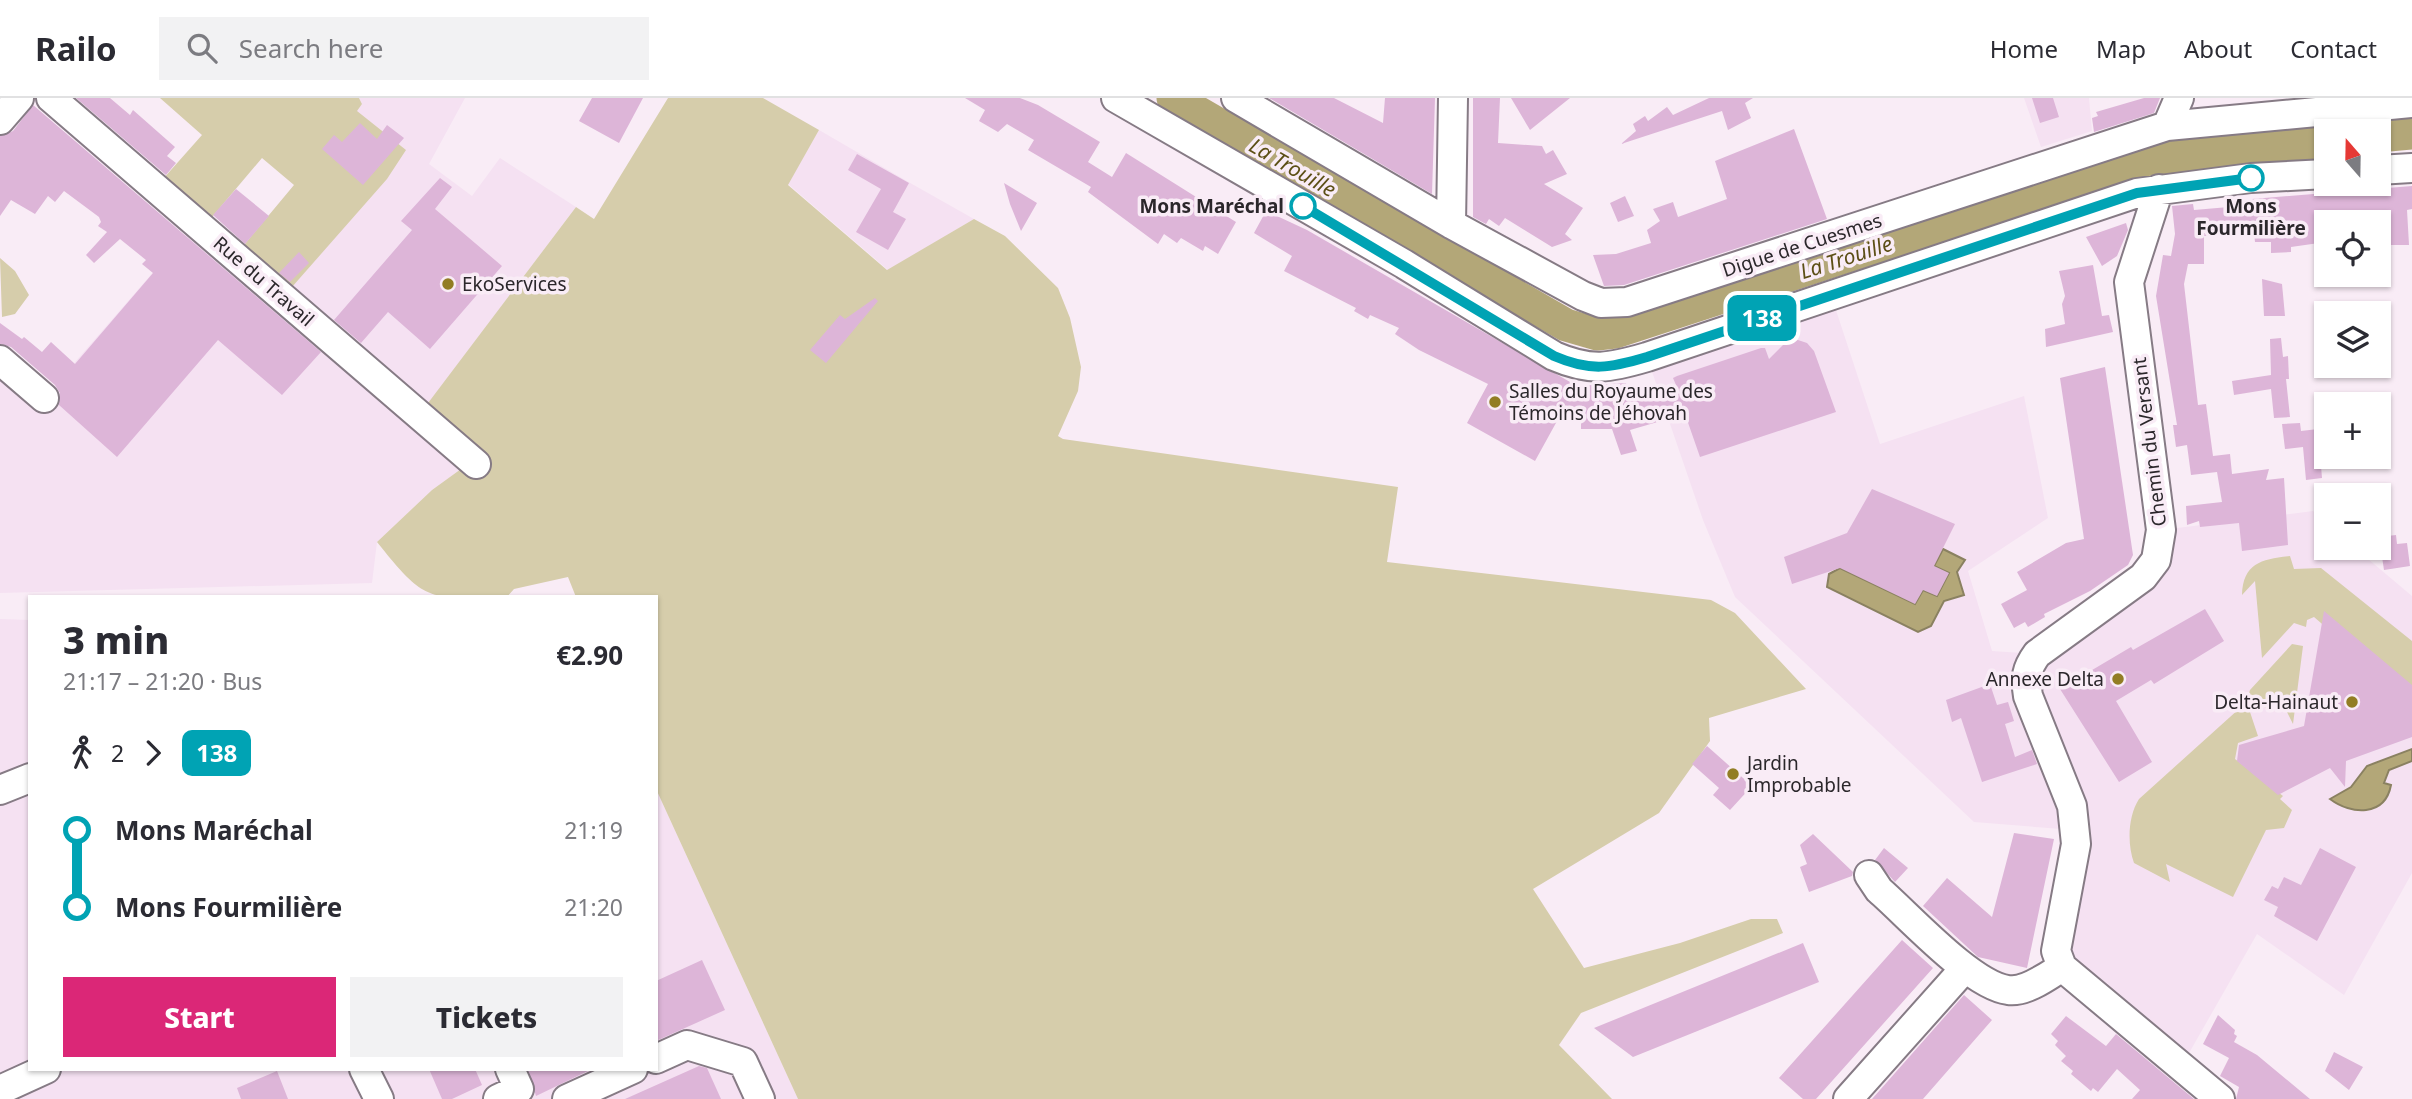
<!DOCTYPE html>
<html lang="en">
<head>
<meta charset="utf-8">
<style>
  body { margin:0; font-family:"Noto Sans",sans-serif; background:#f2f2f3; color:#2b2b33; height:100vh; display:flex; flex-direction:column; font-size:26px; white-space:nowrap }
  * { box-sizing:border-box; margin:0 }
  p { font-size:23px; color:#7c7c81 }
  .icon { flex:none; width:38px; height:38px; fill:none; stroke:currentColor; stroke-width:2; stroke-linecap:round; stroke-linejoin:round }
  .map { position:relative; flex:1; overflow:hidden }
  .drawer { position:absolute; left:28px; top:497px; width:630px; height:476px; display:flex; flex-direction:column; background:#fff; border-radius:0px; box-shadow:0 2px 5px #0004 }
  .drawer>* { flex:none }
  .badge { padding:0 14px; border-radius:10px; font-size:24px; line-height:46px }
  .needle { width:46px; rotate:340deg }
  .tools { position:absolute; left:2314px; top:21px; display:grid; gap:14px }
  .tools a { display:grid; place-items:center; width:77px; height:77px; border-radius:0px; background:#fff; box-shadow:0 2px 5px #0004; font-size:35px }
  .map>.badge { position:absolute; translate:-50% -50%; box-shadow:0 0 0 4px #fff }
  .legs { display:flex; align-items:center; gap:10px; height:77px; padding:0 35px; font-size:23px }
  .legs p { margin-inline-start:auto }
  .summary { display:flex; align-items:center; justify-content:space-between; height:119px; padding:0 35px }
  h1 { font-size:38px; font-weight:800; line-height:52px }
  .primary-button { display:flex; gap:14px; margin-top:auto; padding:14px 35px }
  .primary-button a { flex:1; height:80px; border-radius:0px; background:#db2777; color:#fff; font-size:28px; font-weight:800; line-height:80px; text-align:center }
  .primary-button a+a { background:#f2f2f3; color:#2b2b33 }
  ul { padding:0 35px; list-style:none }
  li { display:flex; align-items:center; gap:24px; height:77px; font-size:26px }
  li i { display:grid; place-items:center; width:10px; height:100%; margin:0 9px; background:currentColor }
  li i::after { content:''; width:18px; height:18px; margin:-9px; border:5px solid; border-radius:50%; background:#fff }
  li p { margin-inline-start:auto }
  li:first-child i { background:linear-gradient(#0000 50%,currentColor 0) }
  li:last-child i { background:linear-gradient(currentColor 50%,#0000 0) }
  header { display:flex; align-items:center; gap:42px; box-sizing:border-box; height:98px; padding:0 35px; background:#fff; border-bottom:2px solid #e1e1e2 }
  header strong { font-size:33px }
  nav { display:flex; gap:38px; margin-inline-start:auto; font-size:24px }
  .search { width:490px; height:63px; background:#f2f2f3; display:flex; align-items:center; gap:18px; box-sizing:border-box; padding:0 24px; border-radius:0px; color:#7c7c81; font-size:26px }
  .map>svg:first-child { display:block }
  .built { fill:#f5e1f2 }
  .green { fill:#d6cdab }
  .water { fill:#b3a778; stroke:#8a8161; stroke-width:2 }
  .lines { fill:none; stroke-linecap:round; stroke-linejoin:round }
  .river { stroke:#b3a778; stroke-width:33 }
  .building { fill:#ddb5d8 }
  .minor-casing { stroke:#867b85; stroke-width:32 }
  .minor { stroke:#fff; stroke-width:28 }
  .line-1-casing { stroke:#fff; stroke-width:16 }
  .line-1 { stroke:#00a3b4; stroke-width:10 }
  .stop-1-dot { fill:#fff; stroke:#00a3b4; stroke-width:3.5 }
  .poi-dot { fill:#927d24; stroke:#f9ecf6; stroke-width:2.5 }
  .labels { text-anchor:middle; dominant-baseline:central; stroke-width:7; stroke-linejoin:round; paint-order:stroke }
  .stop-label { font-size:19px; font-weight:bold; fill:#2b272b; stroke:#f9ecf6; text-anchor:end }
  .street-label { font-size:19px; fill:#2b272b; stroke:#f9ecf6 }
  .poi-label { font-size:19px; fill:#2b272b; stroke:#f9ecf6; text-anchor:start }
  .water-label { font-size:21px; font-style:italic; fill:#5c4f16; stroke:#f9ecf6 }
</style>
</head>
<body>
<header>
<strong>Railo</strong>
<div class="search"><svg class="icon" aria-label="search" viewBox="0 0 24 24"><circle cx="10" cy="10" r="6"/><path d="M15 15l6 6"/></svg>Search here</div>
<nav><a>Home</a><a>Map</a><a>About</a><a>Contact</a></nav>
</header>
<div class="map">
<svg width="2412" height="1001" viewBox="0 0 2412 1001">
  <rect width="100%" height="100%" fill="#f9ecf6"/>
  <path class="built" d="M359,0H465L429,66L472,98L500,60L576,109L420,317L461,371L432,392L377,444L372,485L0,495V274L49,294L189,133L235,158L362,6Z
    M2024,0H2089L2092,33L2041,49Z
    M819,32L912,86L974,121L888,172L788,86Z
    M1831,197L1880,346L2024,298L2048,420L1968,473L1992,553L2037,556L2143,479L2161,432L2313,413L2326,424V450H2355L2412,498V775L2344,897L2257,836L2181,969L2062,869L2074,732L1974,724L1735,499L1703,422L1647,259Z
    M0,521L30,522V971H656V691L798,1001H0Z"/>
  <path class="green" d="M160,0H359L362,6L357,13L406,52L387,81L292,189L244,147L294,87L262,60L202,131L155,90L202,37Z
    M668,0H763L819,32L788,87L887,172L974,121L1005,138L1058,190L1070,220L1081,269L1078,293L1058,338L1063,341L1398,389L1387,464L1711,502L1735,515L1806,591L1709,620L1710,643L1659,715L1533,791L1584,870L1680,845L1751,821H1777L1783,835L1581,915L1559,947L1612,1001H798L656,691V499H576L568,479L514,491L507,499C428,499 428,508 377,444L432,392L461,371L419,317L576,109L594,121Z
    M0,160L15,173L29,197L15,216L2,219Z
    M2290,458L2294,471L2321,470L2412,543V603L2314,519L2307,522L2306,529L2294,525L2262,560L2255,483L2242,497C2243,465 2262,461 2290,458Z
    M2292,546L2303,548L2293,626L2282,604L2266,610L2247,600L2250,592Z
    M2240,610L2250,614L2258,638L2238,645L2235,661L2283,698L2280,701L2292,712L2284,730L2266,732L2233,799L2166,766L2170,784L2134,765C2127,746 2128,718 2139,701Z"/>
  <path class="water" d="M1943,451L1965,462L1957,474L1964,497L1944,503L1931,528L1918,534L1827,489L1829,476L1840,470L1915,506L1923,492L1937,498L1949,475L1934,468Z
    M2412,651V663L2389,672L2384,685L2391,687C2385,719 2351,717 2330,701L2351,689L2367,668Z"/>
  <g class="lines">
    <path class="river" d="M1173,0L1566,227L1597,236L1615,234L2142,62L2326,43
      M2378,38L2412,35"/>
  </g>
  <path class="building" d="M76,0H110L130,17L133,12L175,49L167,58L176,65L166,77Z
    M592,0H643L619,45L579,23Z
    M965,0H1020L1038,7L1100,44L1088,64L1112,79L1126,55L1236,124L1218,156L1205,148L1203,153L1181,140L1177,145L1164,136L1158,146L1088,94L1091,89L1028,52L1034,42L1007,26L998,34L979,23L985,12Z
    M1269,0H1334L1383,25L1385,0H1435L1432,96Z
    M1473,0H1500L1498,45L1542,48L1546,56L1553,52L1567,76L1544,86L1583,110L1565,136L1572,142L1552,149L1505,120L1499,128L1489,121L1486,126L1473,119Z
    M1511,0H1570L1530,32Z
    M1709,0H1753L1745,5L1751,20L1728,32L1722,13L1621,46L1636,33L1633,26L1645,18L1648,23L1667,9L1673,17Z
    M2032,0H2053L2059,19L2040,25Z
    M2144,0H2160L2154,15L2094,34L2092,20L2098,18L2096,14Z
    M33,7L321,254L282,297L218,242L117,359L59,307L60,295L55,287L11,249L0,246V225L22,241L24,239L42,254L51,244L75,266L153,175L142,166L146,162L120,141L94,165L86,157L107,134L98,128L101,124L99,119L64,93L55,104L48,98L35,116L11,102L0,118V38L13,33Z
    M360,25L377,41L387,27L404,40L363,87L322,51L334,37L342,44Z
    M1794,31L1827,121L1624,187L1604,188L1593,157L1616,156L1651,145L1647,132L1660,123L1653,111L1673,104L1678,119L1727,101L1715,63Z
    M857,56L909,85L893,114L906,121L888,152L856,134L881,91L848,72Z
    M440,80L452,89L435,111L502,168L430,251L388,214L361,245L334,222L412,132L401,123Z
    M1004,85L1037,105L1021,133L1010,106Z
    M2412,88V111L2407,112L2409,147H2388L2387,136L2378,137V124H2325L2326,144L2291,149V154L2271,155V144H2255L2254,134L2204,138V166H2188L2184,186L2198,307L2206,306L2213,358L2230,356L2232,376L2269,371L2266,382L2284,380L2288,447L2242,453L2239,425L2200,429L2199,423L2187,427L2186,408L2222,404L2217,374L2191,377L2187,347L2176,349L2173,327H2177L2156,198L2163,157L2171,158L2175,136L2172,108L2193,106L2194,112L2252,107V101Z
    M236,91L269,118L245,146L213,117Z
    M1625,98L1634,118L1618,124L1610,105Z
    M1266,113L1307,132L1577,288L1626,285L1627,292L1676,287L1673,280L1677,278L1761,250H1765L1769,261L1786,244L1798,242L1807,245L1814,253L1836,314L1700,359L1685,316L1630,332L1637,353L1621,357L1612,331H1581V325L1562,314L1535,363L1467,325L1488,286L1419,252L1395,236L1399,230L1370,217L1368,221L1354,213L1356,210L1284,173L1292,158L1254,135Z
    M2126,125L2128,132L2117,158L2102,168L2086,139Z
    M299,154L309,165L290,184L279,175Z
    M2093,167L2102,218L2109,217L2113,234L2046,249L2045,231L2065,226L2062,206L2065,198L2059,173Z
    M2262,181L2282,186L2285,218H2264Z
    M875,200L878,203L826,265L810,252L840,217L845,221Z
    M2281,240L2283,259L2288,258L2289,281H2286L2290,319L2274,320L2271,291L2234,297L2232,283L2271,277L2270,241Z
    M2105,269L2133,457L2128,467L2090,493L2044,516L2045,519L2028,529L2025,524L2014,530L2001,506L2027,492L2017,474L2066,445L2084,441L2060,280Z
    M2300,325L2301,333L2318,331L2322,380L2306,382L2303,349L2285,351L2282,326Z
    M1872,391L1955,426L1934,468L1949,475L1937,498L1923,492L1915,506L1840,470L1792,486L1784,459L1847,435Z
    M2396,437L2397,446L2407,445L2410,468L2384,472L2379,439Z
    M2205,511L2224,543L2154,586L2151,582L2116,603L2152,664L2119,684L2060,591L2131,549L2133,552Z
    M2324,513L2412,587V639L2346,663L2345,689L2330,670L2278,697L2237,663L2239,647L2304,628Z
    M1990,586L1997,607L2008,604L2014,623L2005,626L2015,659L2032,652L2037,666L1982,684L1961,620L1952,624L1946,602Z
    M1707,648L1752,688L1730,712L1713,697L1719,690L1692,666Z
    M2014,735L2054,741L2027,870L1978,859L1923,808L1947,780L1992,819Z
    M1813,736L1853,774L1852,778L1809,794L1800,769L1807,766L1800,747Z
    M1884,750L1908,770L1895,784L1875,762Z
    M2320,750L2356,769L2317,843L2274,818L2278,809L2264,802L2272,788L2278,791L2284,779L2301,787Z
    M1902,842L1933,870L1816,1001H1803L1779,980Z
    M1803,845L1819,884L1633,959L1594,930Z
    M702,862L725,912L656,943V883Z
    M1964,897L1992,922L1923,1001H1872Z
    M2218,917L2235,932L2234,936L2237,938L2234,944L2257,957L2310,1001H2236L2239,989L2220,978L2229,960L2203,946Z
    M2066,918L2106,948L2116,936L2194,1001H2132L2140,992L2117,971L2098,994L2093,990L2091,993L2071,976L2073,973L2061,963L2066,958L2055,947L2058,943L2051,936Z
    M2334,954L2363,969L2349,992L2325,973Z
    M699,968L707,970L721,1001H625Z
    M429,971H475L482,987L452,1001H442Z
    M528,971H592L536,998Z
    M277,973L288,1001H241L237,990Z"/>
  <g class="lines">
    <g class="minor-casing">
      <path id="minor" d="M51,0L476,366
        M1116,0L1404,166L1554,258C1591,274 1610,270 1647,259L2137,95L2251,80L2326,76
        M1236,0L1451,126L1583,198L1601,205L1627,204L2167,28L2412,5
        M0,22L19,0
        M2167,28L2179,0
        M2378,72L2412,70
        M2159,91L2129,184L2161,432L2156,462L2143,479L2037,556C2026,571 2025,580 2028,598L2072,708L2076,746L2056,853L2062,869L2220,1001
        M1451,126L1453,0
        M0,262L44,300
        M0,692L30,680
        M1869,777L1879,792C1909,818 1971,887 2008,892C2025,895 2048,878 2062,869
        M656,961L687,947L743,964L760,1001
        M364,971L379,1001
        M0,992L46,971
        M498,1001L519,991L510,971
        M567,1001L633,971
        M1848,1001L1965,870"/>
    </g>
    <use href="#minor" class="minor"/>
  </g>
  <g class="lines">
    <g class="line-1-casing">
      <path id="line-1" d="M1303,108L1554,258C1591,274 1610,270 1647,259L2137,95L2251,80"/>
    </g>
    <use href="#line-1" class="line-1"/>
  </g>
  <g class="stop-1-dot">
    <circle cx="2251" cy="80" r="12"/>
    <circle cx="1303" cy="108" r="12"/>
  </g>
  <g class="poi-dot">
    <circle cx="448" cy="186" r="7"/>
    <circle cx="1495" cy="304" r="7"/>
    <circle cx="2118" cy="581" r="7"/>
    <circle cx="2352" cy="604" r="7"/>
    <circle cx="1733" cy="676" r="7"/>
  </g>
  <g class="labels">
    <g class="stop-label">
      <text x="1284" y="108">Mons Maréchal</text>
      <text x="2251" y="108" text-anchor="middle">Mons<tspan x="2251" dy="22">Fourmilière</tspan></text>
    </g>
    <g class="street-label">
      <text transform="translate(1802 147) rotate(-18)">Digue de Cuesmes</text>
      <text transform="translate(264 183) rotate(41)">Rue du Travail</text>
      <text transform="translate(2149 344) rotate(-97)">Chemin du Versant</text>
    </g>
    <g class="poi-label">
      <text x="462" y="186">EkoServices</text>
      <text x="1509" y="293">Salles du Royaume des<tspan x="1509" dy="22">Témoins de Jéhovah</tspan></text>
      <text x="2104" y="581" text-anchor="end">Annexe Delta</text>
      <text x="2338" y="604" text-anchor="end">Delta-Hainaut</text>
      <text x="1747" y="665">Jardin<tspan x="1747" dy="22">Improbable</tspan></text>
    </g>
    <g class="water-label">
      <text transform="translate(1293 69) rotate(30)">La Trouille</text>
      <text transform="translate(1846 159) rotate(-18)">La Trouille</text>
    </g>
  </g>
</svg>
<div class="tools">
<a><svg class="needle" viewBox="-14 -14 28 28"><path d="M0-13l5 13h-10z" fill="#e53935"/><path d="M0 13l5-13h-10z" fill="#7c7c81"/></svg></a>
<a><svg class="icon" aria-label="locate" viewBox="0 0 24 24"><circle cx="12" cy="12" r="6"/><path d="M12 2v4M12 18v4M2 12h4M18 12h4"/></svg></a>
<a><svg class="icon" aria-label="layers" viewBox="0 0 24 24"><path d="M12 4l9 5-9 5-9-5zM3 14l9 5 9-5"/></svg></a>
<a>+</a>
<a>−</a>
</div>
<b class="badge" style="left:1762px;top:220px;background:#00a3b4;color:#fff">138</b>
<section class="drawer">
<div class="summary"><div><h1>3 min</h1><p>21:17 – 21:20 · Bus</p></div><b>€2.90</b></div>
<div class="legs"><svg class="icon" aria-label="walk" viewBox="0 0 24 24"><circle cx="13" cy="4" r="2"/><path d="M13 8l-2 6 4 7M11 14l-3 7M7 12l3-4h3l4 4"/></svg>2<svg class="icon" aria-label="forward" viewBox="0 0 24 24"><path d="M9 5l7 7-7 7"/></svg><b class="badge" style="background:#00a3b4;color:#fff">138</b></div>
<ul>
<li><i style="color:#00a3b4"></i><b>Mons Maréchal</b><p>21:19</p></li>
<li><i style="color:#00a3b4"></i><b>Mons Fourmilière</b><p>21:20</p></li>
</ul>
<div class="primary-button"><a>Start</a><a>Tickets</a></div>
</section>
</div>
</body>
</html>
